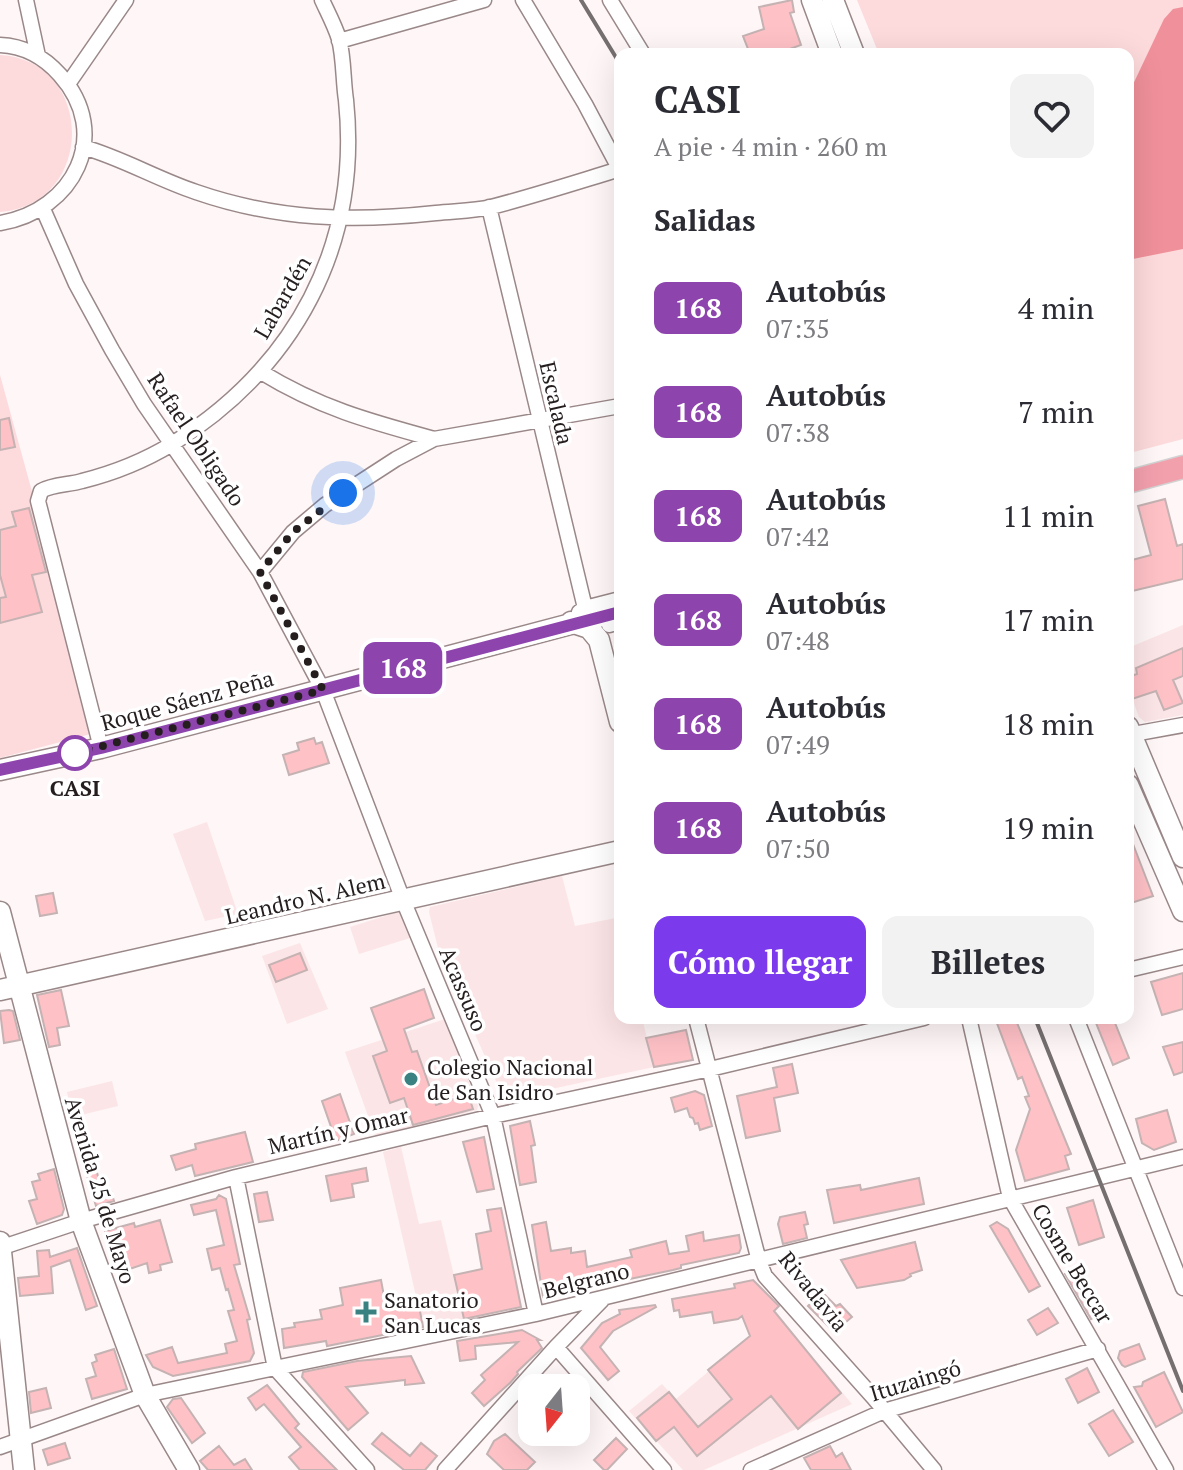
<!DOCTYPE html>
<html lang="es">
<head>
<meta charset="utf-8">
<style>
  body { margin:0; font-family:"PT Serif",serif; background:#f2f2f3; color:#2b2b33; height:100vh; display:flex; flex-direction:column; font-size:30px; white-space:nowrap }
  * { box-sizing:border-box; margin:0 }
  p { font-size:26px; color:#7c7c81 }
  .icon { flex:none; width:44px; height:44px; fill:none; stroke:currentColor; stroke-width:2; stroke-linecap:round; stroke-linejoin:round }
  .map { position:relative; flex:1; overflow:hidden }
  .details { position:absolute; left:614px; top:48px; width:520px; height:976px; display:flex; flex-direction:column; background:#fff; border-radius:16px; box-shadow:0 8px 32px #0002 }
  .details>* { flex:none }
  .badge { padding:0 16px; border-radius:12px; font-size:28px; line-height:52px }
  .needle { width:52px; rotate:197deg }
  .controls { position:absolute; left:518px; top:1374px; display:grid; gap:16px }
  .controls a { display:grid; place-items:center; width:72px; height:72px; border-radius:16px; background:#fff; box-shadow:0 8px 32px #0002; font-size:40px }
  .you { position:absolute; width:40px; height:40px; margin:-20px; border:6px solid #fff; border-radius:50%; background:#1a73e8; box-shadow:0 0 0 12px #1a73e833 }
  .map>.badge { position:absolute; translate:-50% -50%; box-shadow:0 0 0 4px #fff }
  h2 { padding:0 40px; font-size:30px; line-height:72px }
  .round { display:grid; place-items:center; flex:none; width:84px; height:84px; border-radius:16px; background:#f2f2f3 }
  .head { display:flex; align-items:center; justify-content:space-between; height:136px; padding:0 40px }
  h1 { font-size:38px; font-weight:700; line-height:60px }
  .primary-button { display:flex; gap:16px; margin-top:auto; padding:16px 40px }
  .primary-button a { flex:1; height:92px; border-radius:16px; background:#7c3aed; color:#fff; font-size:32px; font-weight:700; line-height:92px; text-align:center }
  .primary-button a+a { background:#f2f2f3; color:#2b2b33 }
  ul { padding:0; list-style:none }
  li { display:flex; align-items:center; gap:24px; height:104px; padding:0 40px }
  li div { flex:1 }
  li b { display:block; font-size:30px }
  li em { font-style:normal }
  li .badge { min-width:88px; font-weight:700; text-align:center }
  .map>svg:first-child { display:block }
  .built { fill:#fce5e7 }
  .green { fill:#fddadc }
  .water { fill:#f0909a }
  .building { fill:#fec1c6; stroke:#c5b2b3; stroke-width:2 }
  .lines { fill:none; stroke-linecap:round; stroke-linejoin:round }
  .street-casing { stroke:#9a8889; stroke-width:17 }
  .secondary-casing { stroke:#9a8889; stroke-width:23 }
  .primary-casing { stroke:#d3d2d2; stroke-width:25 }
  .street { stroke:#fff; stroke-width:14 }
  .secondary { stroke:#fff; stroke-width:20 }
  .primary { stroke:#f3a0ad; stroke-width:22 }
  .rail { stroke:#766f70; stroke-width:4 }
  .line-casing { stroke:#fff; stroke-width:18 }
  .line { stroke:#8e44ad; stroke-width:12 }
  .walk { stroke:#251e1f; stroke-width:8; stroke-dasharray:0 14.4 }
  .stop-dot { fill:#fff; stroke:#8e44ad; stroke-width:4 }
  .poi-dot { fill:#3a8281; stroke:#fff; stroke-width:3 }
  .labels { text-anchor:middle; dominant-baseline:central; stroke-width:7; stroke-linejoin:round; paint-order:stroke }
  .street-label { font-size:22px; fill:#251e1f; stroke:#fff }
  .stop-label { font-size:22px; font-weight:bold; fill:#251e1f; stroke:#fff }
  .poi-label { font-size:22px; fill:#251e1f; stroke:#fff; text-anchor:start }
</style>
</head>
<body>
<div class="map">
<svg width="1183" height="1470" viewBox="0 0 1183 1470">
  <rect width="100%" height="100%" fill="#fef6f7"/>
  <path class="built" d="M1183,625V715L1145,722L1139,717L1128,687V648Z
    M207,822L238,914L205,921L173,834Z
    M562,876L575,926L616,918L620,933V1018H642L654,1067L504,1099L440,956L429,912L430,907Z
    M401,911L410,938L359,954L350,927Z
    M300,943L328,1009L287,1024L262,956Z
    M445,1019L478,1106L477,1110L376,1138L345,1052Z
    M112,1081L118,1106L73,1117L67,1092Z
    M401,1147L419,1224L441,1220L465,1323L425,1332L423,1327L383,1152Z
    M776,1314L852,1404L704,1470H683L629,1411L662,1384L676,1399Z"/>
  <path class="green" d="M857,0H1183V439L1130,453L1128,447V54H879Z
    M0,55C95,60 97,204 0,212Z
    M0,375L98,732L0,758Z"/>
  <path class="water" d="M1183,7V249L1128,260V95L1164,19L1173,9Z"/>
  <path class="building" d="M792,0L794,12L790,13L801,45L776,54H750L743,36L764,29L759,7Z
    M9,418L15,447L0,450V420Z
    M1165,499L1177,546L1183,544V579L1128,592V561L1151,555L1138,506Z
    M29,508L46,572L32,575L42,612L0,623V598L6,597L0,575V530L16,526L12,512Z
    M1183,648V676L1173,680L1183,703L1164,710L1156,691L1132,699L1128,677L1137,674L1136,668Z
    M314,738L316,744L322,742L329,763L289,775L283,755L299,750L297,743Z
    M1128,831L1153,896L1128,904Z
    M53,893L57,913L40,916L36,896Z
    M300,953L307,970L276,982L269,965Z
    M1183,973V1009L1162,1015L1151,982Z
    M424,989L434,1018L404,1029L412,1052L417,1051L436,1105L468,1094L473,1109L413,1125L404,1098L390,1103L373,1056L387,1051L371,1008Z
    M61,990L69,1026L57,1028L60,1045L49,1047L37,995Z
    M9,1010L13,1011L20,1040L4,1043L0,1011Z
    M995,1018H1015L1071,1154L1065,1156L1069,1169L1025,1181L1016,1150L1030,1109L1025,1097L1029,1096L1022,1077L1018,1079Z
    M1094,1018H1113L1129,1058L1113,1065Z
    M686,1030L693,1060L654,1067L646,1038Z
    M1183,1042V1072L1174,1075L1163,1047Z
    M792,1064L798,1093L774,1098L780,1131L746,1138L737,1096L777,1087L773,1068Z
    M695,1091L704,1095L712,1126L700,1130L698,1123L695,1124L693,1118L690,1117L687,1108L675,1112L671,1098Z
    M340,1094L354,1134L336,1141L322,1101Z
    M1167,1110L1176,1142L1154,1150L1142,1143L1136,1119Z
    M530,1121L535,1145L531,1146L536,1182L520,1185L510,1126Z
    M245,1132L253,1162L195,1176L192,1165L176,1170L171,1156L196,1149L195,1144Z
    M484,1137L494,1189L477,1192L463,1142Z
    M366,1168L368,1181L352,1184L354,1197L331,1201L326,1176Z
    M54,1169L64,1209L62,1215L37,1224L29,1201L37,1199L32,1182L40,1180L38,1174Z
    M96,1169L103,1194L111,1191L114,1201L96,1206L86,1172Z
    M919,1178L924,1204L834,1223L827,1190L860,1185L861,1190Z
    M267,1192L273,1220L259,1222L254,1194Z
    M219,1195L226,1199L240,1264L234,1265L250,1319L247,1320L254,1353L250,1361L173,1376L153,1367L146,1355L172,1347L178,1363L227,1353L225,1344L237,1341L228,1311L234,1310L228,1289L226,1290L220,1268L212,1270L207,1249L224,1245L216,1210L194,1215L191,1205L216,1199Z
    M1093,1200L1104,1237L1079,1245L1067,1208Z
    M501,1208L521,1307L464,1319L454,1275L482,1269L476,1234L491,1231L487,1210Z
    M805,1212L808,1224L804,1225L807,1238L783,1244L778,1224L780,1217Z
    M160,1220L172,1262L160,1265L161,1270L149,1273L147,1263L118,1273L105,1231L134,1223L135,1227Z
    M546,1222L551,1251L571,1248V1253L585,1251L587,1267L632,1257L630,1250L666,1241L669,1254L689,1251L686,1236L703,1232L704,1241L739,1235L741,1248L739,1253L681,1265V1268L673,1270L543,1297L532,1225Z
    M997,1222L1008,1229L1040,1286L1029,1292L990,1226Z
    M915,1242L922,1270L910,1274L911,1276L904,1280L857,1288L841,1260Z
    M77,1248L97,1306L86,1310L70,1260L51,1267L53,1293L20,1296L18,1278L39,1276L37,1251L49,1250L50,1257Z
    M1078,1267L1106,1310L1091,1319L1065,1274Z
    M381,1280L386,1307L418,1301L423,1327L327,1346L326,1341L284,1348L282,1329L295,1327L294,1323L322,1319L320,1310L343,1305L340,1288Z
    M753,1280L779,1306L774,1311L841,1393L798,1429L771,1396L697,1456L674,1427L656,1441L637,1418L669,1392L698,1427L732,1399L708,1370L750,1336L742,1316L738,1319L714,1323L712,1312L680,1317L679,1310L674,1311L672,1299L735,1288L734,1284Z
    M822,1292L836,1306L840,1304L852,1317L834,1332L808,1306Z
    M655,1305L656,1307L613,1331L600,1347L619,1371L608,1380L581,1348L602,1323L620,1314L619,1310Z
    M1048,1308L1058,1323L1037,1335L1028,1320Z
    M522,1330L540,1340H537L542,1348L517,1372L518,1374L510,1383L484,1406L472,1393L485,1380L481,1375L518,1342L475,1346L476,1359L460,1361L457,1341Z
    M1139,1344L1145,1359L1125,1367L1122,1365L1118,1358L1120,1351Z
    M114,1349L127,1389L92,1399L86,1379L96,1376L92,1363L97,1361L95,1355Z
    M411,1356L424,1383L405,1385V1380L346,1387L368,1413L348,1430L302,1377L303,1372L357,1361Z
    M1087,1368L1099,1392L1078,1403L1066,1379Z
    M1164,1372L1183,1412L1156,1427L1134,1387L1142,1386L1143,1382Z
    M267,1385L299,1424L295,1428L337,1470H300L289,1457L301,1447L264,1404L256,1410L248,1398Z
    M46,1388L51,1408L31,1413L29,1392Z
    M181,1398L205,1433L192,1443L167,1407L173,1399Z
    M1113,1410L1133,1442L1109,1456L1089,1424Z
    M382,1433L410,1456L421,1443L437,1456L425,1470H404L372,1444Z
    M505,1434L535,1462L527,1470H504L487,1454L494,1441Z
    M616,1438L627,1449L607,1470H604L594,1460Z
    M65,1443L70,1458L48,1465L43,1450Z
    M219,1446L234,1465L245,1459L252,1470H208L200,1461Z
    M830,1446L836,1457L842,1453L851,1470H811L804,1458Z"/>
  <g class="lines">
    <g class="street-casing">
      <path id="street" d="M26,0L38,56
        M523,0L585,104L620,170
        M610,0L643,54
        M339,41L484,0
        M0,45C24,46 44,57 60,75C113,134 74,211 0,223
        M68,84L126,0
        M83,147C122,158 157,179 196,192C277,220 353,222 436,213C454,211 474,211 491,207C534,196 577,182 620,169
        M489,207L585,608
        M43,209L76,284L112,350L144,404L260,572L323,690L403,900L493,1116L536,1314
        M261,372C320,408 368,421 434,439
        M260,572L293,532L325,505L396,459L434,439L620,406
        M579,612L585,608L620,599
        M609,625L620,622
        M1128,735L1183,725
        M101,748L38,501L41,491C53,484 69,485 82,481C114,473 144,461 172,444C295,367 361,246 346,100C343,81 344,58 339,39C335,26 328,13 322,0
        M1128,970L1183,957
        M696,1018L759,1261L765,1276L873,1397L934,1470
        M969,1018L1010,1198L1166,1470
        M1076,1018L1183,1288
        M236,1177L275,1368L367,1470
        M0,1248L81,1221L236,1177L493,1116L710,1069L924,1018
        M556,1347L664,1470
        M0,1447L145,1395L536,1314L1183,1157
        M445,1470L556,1347L602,1300
        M751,1470L884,1411L1098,1349"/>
    </g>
    <g class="secondary-casing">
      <path id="secondary" d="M812,0L832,54
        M833,0L854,54
        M571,622L589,628L599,640L620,722
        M1128,727L1183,857
        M0,770L101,748L620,611
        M1128,785L1183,911
        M0,912L81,1221L145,1395L189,1470
        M0,990L620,851
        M0,1242L24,1470"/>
    </g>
    <g class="primary-casing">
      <path id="primary" d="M1128,482L1183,467"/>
    </g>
    <use href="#street" class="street"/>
    <use href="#secondary" class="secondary"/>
    <use href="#primary" class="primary"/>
    <path class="rail" d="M581,0L620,64
      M1035,1018L1183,1391"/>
  </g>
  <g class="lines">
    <g class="line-casing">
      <path id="line" d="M0,770L101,748L620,612"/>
    </g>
    <use href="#line" class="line"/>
    <path class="walk" d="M75,753L323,690L260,572L293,532L343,493"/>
  </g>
  <circle class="stop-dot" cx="75" cy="753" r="16"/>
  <g class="poi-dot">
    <circle cx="411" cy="1079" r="8"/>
    <path d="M362 1300h8v8h8v8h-8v8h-8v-8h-8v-8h8z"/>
  </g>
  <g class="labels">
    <g class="street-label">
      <text transform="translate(282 297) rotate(-60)">Labardén</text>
      <text transform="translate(557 403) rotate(77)">Escalada</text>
      <text transform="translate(197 439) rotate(56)">Rafael Obligado</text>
      <text transform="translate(187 700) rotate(-15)">Roque Sáenz Peña</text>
      <text transform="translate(305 898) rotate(-13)">Leandro N. Alem</text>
      <text transform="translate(464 989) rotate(67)">Acassuso</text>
      <text transform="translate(338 1130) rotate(-13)">Martín y Omar</text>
      <text transform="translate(101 1190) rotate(73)">Avenida 25 de Mayo</text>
      <text transform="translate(1073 1263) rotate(59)">Cosme Beccar</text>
      <text transform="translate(586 1280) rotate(-14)">Belgrano</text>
      <text transform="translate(814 1291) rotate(51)">Rivadavia</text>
      <text transform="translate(915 1380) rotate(-17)">Ituzaingó</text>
    </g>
    <g class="stop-label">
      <text x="75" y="787">CASI</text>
    </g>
    <g class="poi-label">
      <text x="427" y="1066">Colegio Nacional<tspan x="427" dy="25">de San Isidro</tspan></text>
      <text x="384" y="1299">Sanatorio<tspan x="384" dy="25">San Lucas</tspan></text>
    </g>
  </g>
</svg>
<div class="controls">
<a><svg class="needle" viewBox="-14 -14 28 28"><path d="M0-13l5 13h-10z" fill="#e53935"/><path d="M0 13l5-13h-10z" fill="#7c7c81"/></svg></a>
</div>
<div class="you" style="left:343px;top:493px"></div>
<b class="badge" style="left:403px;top:668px;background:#8e44ad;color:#fff">168</b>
<section class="details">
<div class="head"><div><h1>CASI</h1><p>A pie · 4 min · 260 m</p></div><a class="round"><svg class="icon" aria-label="heart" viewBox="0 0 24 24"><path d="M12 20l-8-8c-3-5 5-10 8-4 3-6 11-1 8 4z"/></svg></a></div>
<h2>Salidas</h2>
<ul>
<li><span class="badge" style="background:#8e44ad;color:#fff">168</span><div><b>Autobús</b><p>07:35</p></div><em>4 min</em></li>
<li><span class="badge" style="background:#8e44ad;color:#fff">168</span><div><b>Autobús</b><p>07:38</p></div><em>7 min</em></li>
<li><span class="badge" style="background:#8e44ad;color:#fff">168</span><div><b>Autobús</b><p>07:42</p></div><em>11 min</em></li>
<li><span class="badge" style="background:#8e44ad;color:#fff">168</span><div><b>Autobús</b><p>07:48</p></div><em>17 min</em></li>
<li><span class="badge" style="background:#8e44ad;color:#fff">168</span><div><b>Autobús</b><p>07:49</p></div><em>18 min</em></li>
<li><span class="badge" style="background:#8e44ad;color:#fff">168</span><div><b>Autobús</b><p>07:50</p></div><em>19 min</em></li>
</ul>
<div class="primary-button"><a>Cómo llegar</a><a>Billetes</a></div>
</section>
</div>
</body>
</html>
